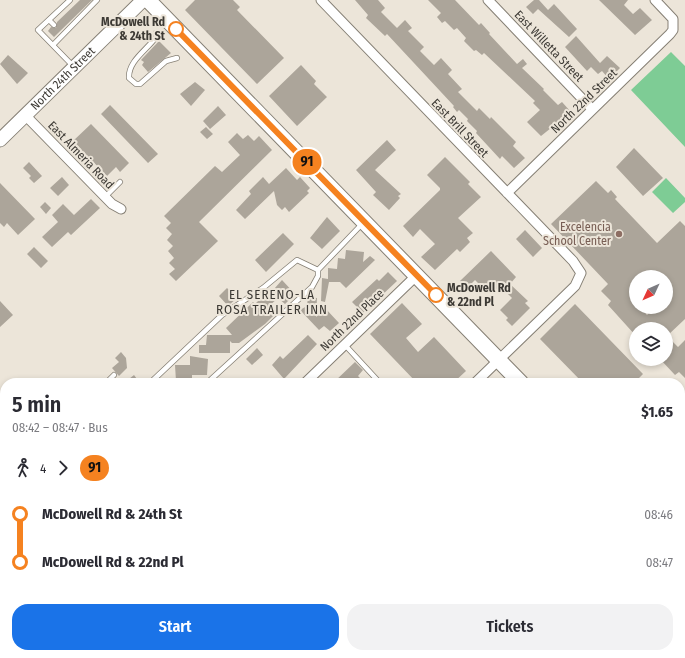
<!DOCTYPE html>
<html lang="en">
<head>
<meta charset="utf-8">
<style>
  body { margin:0; font-family:"Fira Sans Condensed",sans-serif; background:#f2f2f3; color:#2b2b33; height:100vh; display:flex; flex-direction:column; font-size:15px; white-space:nowrap }
  * { box-sizing:border-box; margin:0 }
  p { font-size:13px; color:#7c7c81 }
  .icon { flex:none; width:22px; height:22px; fill:none; stroke:currentColor; stroke-width:2; stroke-linecap:round; stroke-linejoin:round }
  .map { position:relative; flex:1; overflow:hidden }
  .panel { position:absolute; left:0px; top:378px; width:685px; height:280px; display:flex; flex-direction:column; background:#fff; border-radius:16px 16px 0 0; box-shadow:0 2px 6px #0003 }
  .panel>* { flex:none }
  .badge { padding:0 8px; border-radius:13px; font-size:14px; line-height:26px }
  .needle { width:26px; rotate:226deg }
  .tools { position:absolute; left:629px; top:270px; display:grid; gap:8px }
  .tools a { display:grid; place-items:center; width:44px; height:44px; border-radius:50%; background:#fff; box-shadow:0 2px 6px #0003; font-size:20px }
  .map>.badge { position:absolute; translate:-50% -50%; box-shadow:0 0 0 2px #fff }
  .legs { display:flex; align-items:center; gap:6px; height:44px; padding:0 12px; font-size:13px }
  .legs p { margin-inline-start:auto }
  .headline { display:flex; align-items:center; justify-content:space-between; height:68px; padding:0 12px }
  h1 { font-size:22px; font-weight:600; line-height:30px }
  .button { display:flex; gap:8px; margin-top:auto; padding:8px 12px }
  .button a { flex:1; height:46px; border-radius:16px; background:#1a73e8; color:#fff; font-size:16px; font-weight:600; line-height:46px; text-align:center }
  .button a+a { background:#f2f2f3; color:#2b2b33 }
  ul { padding:0 12px; list-style:none }
  li { display:flex; align-items:center; gap:14px; height:48px; font-size:15px }
  li i { display:grid; place-items:center; width:6px; height:100%; margin:0 5px; background:currentColor }
  li i::after { content:''; width:10px; height:10px; margin:-5px; border:3px solid; border-radius:50%; background:#fff }
  li p { margin-inline-start:auto }
  li:first-child i { background:linear-gradient(#0000 50%,currentColor 0) }
  li:last-child i { background:linear-gradient(currentColor 50%,#0000 0) }
  .map>svg:first-child { display:block }
  .green { fill:#7ecc95 }
  .building { fill:#aca59a; fill-rule:evenodd }
  .lines { fill:none; stroke-linecap:round; stroke-linejoin:round }
  .lane-casing { stroke:#857f74; stroke-width:6 }
  .street-casing { stroke:#857f74; stroke-width:11 }
  .secondary-casing { stroke:#857f74; stroke-width:15 }
  .primary-casing { stroke:#857f74; stroke-width:17 }
  .lane { stroke:#fff; stroke-width:4.5 }
  .street { stroke:#fff; stroke-width:9 }
  .secondary { stroke:#fff; stroke-width:13 }
  .primary { stroke:#fff; stroke-width:15 }
  .line-1-casing { stroke:#fff; stroke-width:9 }
  .line-1 { stroke:#f58220; stroke-width:6 }
  .stop-1-dot { fill:#fff; stroke:#f58220; stroke-width:2 }
  .education-dot { fill:#8d6e63; stroke:#ece5d9; stroke-width:1.5 }
  .labels { text-anchor:middle; dominant-baseline:central; stroke-width:4; stroke-linejoin:round; paint-order:stroke }
  .stop-label { font-size:12px; font-weight:bold; fill:#3c3934; stroke:#ece5d9; text-anchor:end }
  .street-label { font-size:12px; fill:#3c3934; stroke:#ece5d9 }
  .education-label { font-size:12px; fill:#785e54; stroke:#ece5d9; text-anchor:end }
  .neighbourhood-label { font-size:13px; letter-spacing:1px; fill:#3c3934; stroke:#ece5d9 }
</style>
</head>
<body>
<div class="map">
<svg width="685" height="658" viewBox="0 0 685 658">
  <rect width="100%" height="100%" fill="#ece5d9"/>
  <path class="green" d="M671,52L685,66V147L631,90Z
    M666,178L685,198V202L673,213L652,192Z"/>
  <path class="building" d="M80,0H92L54,37L48,31L51,27L56,28L57,22Z
    M195,0H233L240,7L237,10L284,58L257,84L185,10Z
    M355,0H378L385,8L381,12L397,28L405,20L412,28L408,31L424,47L420,51L434,65L441,58L452,70L448,74L462,89L458,92L477,111L479,108L490,119L491,117L516,142L513,146L525,158L514,168L502,156L500,159L476,133L477,131L467,121L468,119L459,110L457,112L453,107L454,106L387,34L385,36L366,18L368,15Z
    M428,0H455L479,25L481,23L490,33L489,34L517,64L523,59L527,64L522,68L544,89L543,90L558,105L562,102L571,112L541,136L527,122L540,110L533,103L535,101L484,53L482,55L476,50L474,51L464,41L466,38L457,28L454,30L445,21L442,23L437,17L441,13Z
    M534,0H539L548,10L554,4L577,29L569,37L538,9L533,14L526,7Z
    M599,0H628L624,5L633,14L640,8L652,20L635,35Z
    M576,36L600,63L607,56L620,68L609,79L602,71L598,74L591,67L587,71L565,47Z
    M159,41L171,53L148,72L142,65L144,62L141,60Z
    M8,55L28,73L17,84L0,64Z
    M301,65L316,81L314,84L327,97L297,126L269,96Z
    M195,82L205,90L191,106L180,94Z
    M110,105L158,154L148,163L101,114Z
    M218,106L226,115L210,129L203,121Z
    M91,124L129,163L120,172L116,167L107,176L73,141Z
    M206,127L213,134L207,139L200,132Z
    M237,133L243,139L248,135L254,141L259,136L272,150L199,222L218,241L176,281L169,274L175,269L169,263L174,258L168,251L173,246L167,240L172,234L166,228L171,223L164,216L215,166L222,172L240,155L228,142Z
    M387,140L396,150L375,170L401,194L398,196L400,198L389,210L373,195L376,192L356,170Z
    M634,148L663,178L643,196L616,167Z
    M445,157L470,182L468,184L481,197L458,218L473,233L467,238L470,242L460,252L457,249L435,270L421,257L435,244L420,229L413,237L403,226L440,190V188L427,175Z
    M29,162L42,176L34,183L29,178L31,176L23,168Z
    M286,168L297,180L300,177L310,188L307,191L309,193L289,212L285,207L282,210L277,205L274,191L245,219L236,210L251,194L249,191L263,177L269,184Z
    M62,177L69,185L58,196L50,188Z
    M596,181L608,193L611,190L617,197L615,199L657,243L680,221L685,226V319L667,336L678,347L685,340V378L679,372L675,375L660,359H666V329H636V336L608,305L611,301L601,291L608,284L551,224ZM636,277H666V285L671,290L666,295V307H655L647,315L640,307H636Z
    M0,183L35,219L18,235L7,223L4,227L0,223Z
    M91,199L100,208L71,235L68,232L52,247L42,237L58,222L52,215L63,204L74,215Z
    M45,202L51,208L46,214L40,207Z
    M327,217L340,231L322,249L310,238Z
    M525,230L542,248L533,257L516,239Z
    M283,233L294,244L266,272L255,260Z
    M34,247L48,261L41,268L27,254Z
    M346,250L364,252L363,262L370,256L375,260L346,288L340,282H329L325,302L321,301L322,278L328,279V268L337,269L338,258L345,259Z
    M491,251L516,277L510,284L528,301L525,303L530,308L512,326L506,320L508,318L500,310L512,298L500,286L495,290L491,286L486,291L475,280L467,288L460,281Z
    M388,272L397,281L363,313L352,302L377,279L379,281Z
    M282,280L295,294L285,304L278,298L268,307L275,314L265,324L239,343H232L230,341V353H199V345H206L207,335H232L226,328L253,302L255,304L264,295L267,297Z
    M227,288L237,298L228,306L219,296Z
    M308,297L317,298L316,317L325,308L339,323L330,331L324,326L319,330L300,310L307,306Z
    M0,301L13,315L0,327Z
    M402,303L422,324L406,338L418,352L434,337L466,371L453,383H417L370,334Z
    M575,304L643,374L634,383H583L540,339Z
    M308,335L317,344L284,379L272,365L280,356L283,359Z
    M257,348L263,355L252,365L246,359Z
    M121,352L126,358L127,368L119,376L112,368L119,362L115,358Z
    M190,356L208,359L207,375H192V383H182V381H176L175,365H190Z
    M355,362L363,370L358,376L365,383H333Z
    M134,375L140,383H132L129,379Z"/>
  <g class="lines">
    <g class="lane-casing">
      <path id="lane" d="M70,0L38,30L74,67
        M49,20L54,25
        M156,33V37C147,50 128,61 129,78L136,84H140L166,61L177,58
        M53,45L97,0
        M105,197L120,182
        M345,345L380,383
        M106,383L114,375
        M150,383L222,315L263,288L297,260L318,270
        M207,383L312,287L318,276V270L362,224
        M276,658L282,653"/>
    </g>
    <g class="street-casing">
      <path id="street" d="M321,0L573,261L581,273L575,286L475,383
        M488,0L592,109
        M25,115L112,204L121,209
        M507,193L670,34L673,30V19L655,0
        M305,383L417,275
        M0,489L5,484
        M0,554L5,559
        M95,653L100,658
        M440,653L445,658
        M7,658L12,653
        M186,658L191,653
        M368,658L373,653"/>
    </g>
    <g class="secondary-casing">
      <g id="secondary">
        <path id="s1" d="M0,140L143,0"/>
      </g>
    </g>
    <g class="primary-casing">
      <path id="primary" d="M148,0L521,383
        M680,537L685,542
        M680,573L685,578"/>
    </g>
    <use href="#lane" class="lane"/>
    <use href="#street" class="street"/>
    <use href="#secondary" class="secondary"/>
    <use href="#primary" class="primary"/>
  </g>
  <g class="lines">
    <g class="line-1-casing">
      <path id="line-1" d="M176,29L436,295"/>
    </g>
    <use href="#line-1" class="line-1"/>
  </g>
  <g class="stop-1-dot">
    <circle cx="176" cy="29" r="7"/>
    <circle cx="436" cy="295" r="7"/>
  </g>
  <circle class="education-dot" cx="619" cy="234" r="4"/>
  <g class="labels">
    <g class="stop-label">
      <text x="165" y="22">McDowell Rd<tspan x="165" dy="14">&amp; 24th St</tspan></text>
      <text x="447" y="288" text-anchor="start">McDowell Rd<tspan x="447" dy="14">&amp; 22nd Pl</tspan></text>
    </g>
    <g class="street-label">
      <text transform="translate(549 46) rotate(46)">East Willetta Street</text>
      <text stroke="none"><textPath href="#s1" startOffset="88">North 24th Street</textPath></text>
      <text transform="translate(584 101) rotate(-44)">North 22nd Street</text>
      <text transform="translate(460 128) rotate(46)">East Brill Street</text>
      <text transform="translate(81 155) rotate(46)">East Almeria Road</text>
      <text transform="translate(352 320) rotate(-44)">North 22nd Place</text>
    </g>
    <g class="education-label">
      <text x="611" y="227">Excelencia<tspan x="611" dy="14">School Center</tspan></text>
    </g>
    <g class="neighbourhood-label">
      <text x="272" y="294">EL SERENO-LA<tspan x="272" dy="15">ROSA TRAILER INN</tspan></text>
    </g>
  </g>
</svg>
<div class="tools">
<a><svg class="needle" viewBox="-14 -14 28 28"><path d="M0-13l5 13h-10z" fill="#e53935"/><path d="M0 13l5-13h-10z" fill="#7c7c81"/></svg></a>
<a><svg class="icon" aria-label="layers" viewBox="0 0 24 24"><path d="M12 4l9 5-9 5-9-5zM3 14l9 5 9-5"/></svg></a>
</div>
<b class="badge" style="left:307px;top:162px;background:#f58220;color:#111">91</b>
<section class="panel">
<div class="headline"><div><h1>5 min</h1><p>08:42 – 08:47 · Bus</p></div><b>$1.65</b></div>
<div class="legs"><svg class="icon" aria-label="walk" viewBox="0 0 24 24"><circle cx="13" cy="4" r="2"/><path d="M13 8l-2 6 4 7M11 14l-3 7M7 12l3-4h3l4 4"/></svg>4<svg class="icon" aria-label="forward" viewBox="0 0 24 24"><path d="M9 5l7 7-7 7"/></svg><b class="badge" style="background:#f58220;color:#111">91</b></div>
<ul>
<li><i style="color:#f58220"></i><b>McDowell Rd &amp; 24th St</b><p>08:46</p></li>
<li><i style="color:#f58220"></i><b>McDowell Rd &amp; 22nd Pl</b><p>08:47</p></li>
</ul>
<div class="button"><a>Start</a><a>Tickets</a></div>
</section>
</div>
</body>
</html>
